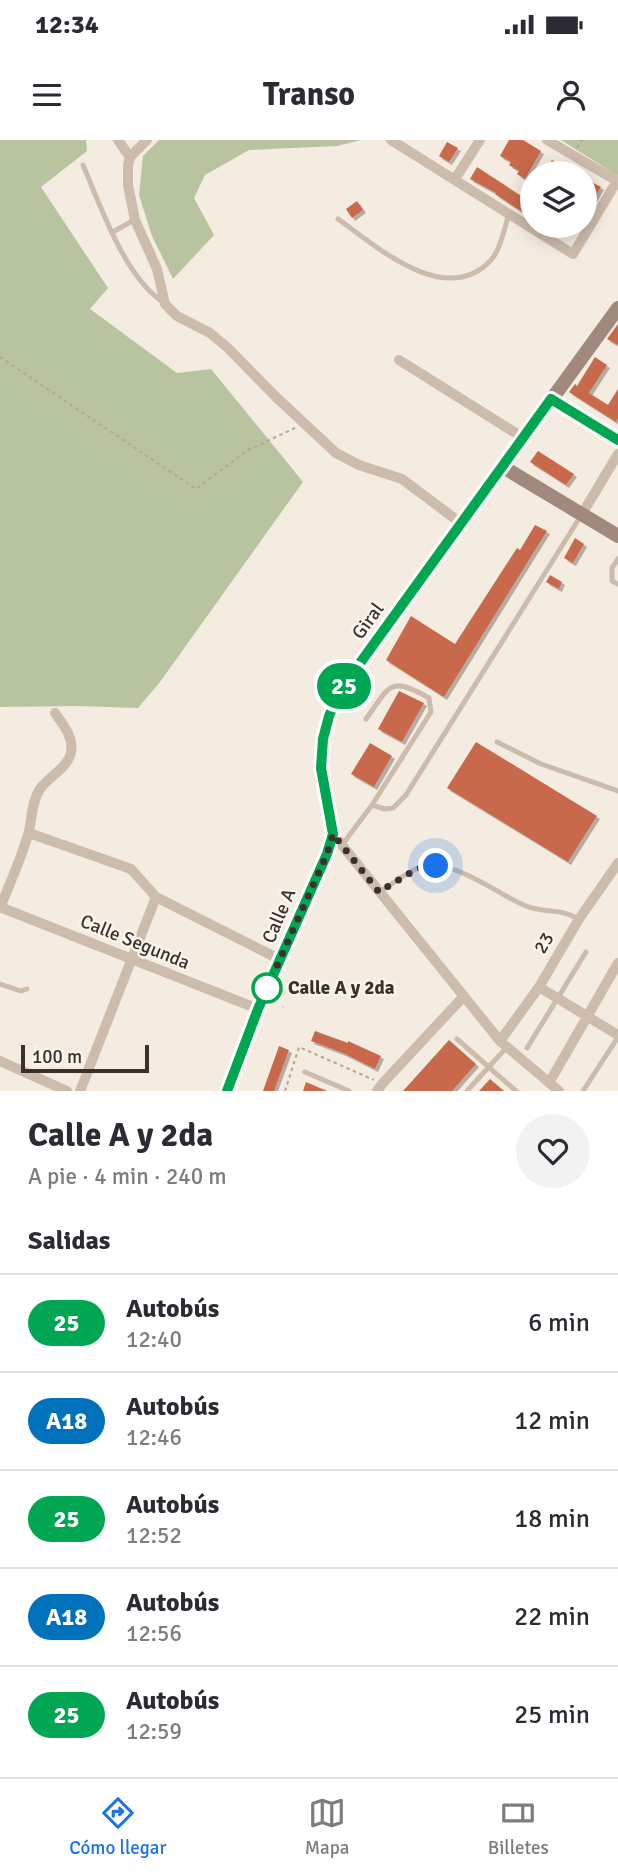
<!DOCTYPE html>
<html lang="es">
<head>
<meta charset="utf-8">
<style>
  body { margin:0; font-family:Signika,sans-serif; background:#f2f2f3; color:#2b2b33; height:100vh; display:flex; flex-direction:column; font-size:26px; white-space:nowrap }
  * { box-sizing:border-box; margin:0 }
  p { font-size:23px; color:#7c7c81 }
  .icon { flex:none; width:38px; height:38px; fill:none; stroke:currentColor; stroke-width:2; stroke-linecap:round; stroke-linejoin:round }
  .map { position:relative; height:951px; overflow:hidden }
  .drawer { display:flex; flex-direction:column; background:#fff; flex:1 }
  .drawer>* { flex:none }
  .badge { padding:0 14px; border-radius:23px; font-size:24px; line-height:46px }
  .buttons { position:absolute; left:520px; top:21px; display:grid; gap:14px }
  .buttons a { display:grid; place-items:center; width:77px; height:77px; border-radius:50%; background:#fff; box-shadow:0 4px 18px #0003; font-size:35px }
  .scale { position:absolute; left:21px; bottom:18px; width:128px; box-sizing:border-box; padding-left:7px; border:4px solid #3b302b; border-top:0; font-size:19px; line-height:24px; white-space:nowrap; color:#3b302b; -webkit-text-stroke:5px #fbf5ee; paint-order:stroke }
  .you { position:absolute; width:35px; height:35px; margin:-18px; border:5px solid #fff; border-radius:50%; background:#1a73e8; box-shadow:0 0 0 10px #1a73e833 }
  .map>.badge { position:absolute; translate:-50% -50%; box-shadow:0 0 0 4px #fff }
  h2 { padding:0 28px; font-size:26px; line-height:63px }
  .round { display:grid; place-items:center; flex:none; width:74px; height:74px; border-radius:37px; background:#f2f2f3 }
  .summary { display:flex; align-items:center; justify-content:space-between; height:119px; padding:0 28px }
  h1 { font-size:33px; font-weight:700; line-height:52px }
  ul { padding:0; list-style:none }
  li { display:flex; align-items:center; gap:21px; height:98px; padding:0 28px; border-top:2px solid #e1e1e2 }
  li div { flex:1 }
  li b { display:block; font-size:26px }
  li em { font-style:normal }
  li .badge { min-width:77px; font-weight:700; text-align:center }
  .status { display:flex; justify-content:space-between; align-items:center; height:49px; padding:0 35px; background:#fff; direction:ltr }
  .status svg { height:19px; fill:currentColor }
  header { display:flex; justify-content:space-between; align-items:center; height:91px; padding:0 28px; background:#fff; font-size:32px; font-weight:700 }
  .tabs { display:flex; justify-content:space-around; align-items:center; height:98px; border-top:2px solid #e1e1e2; background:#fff; font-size:19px; color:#7c7c81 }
  .tabs a { display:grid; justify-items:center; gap:4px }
  .tabs .current { color:#1a73e8 }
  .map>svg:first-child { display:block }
  .green { fill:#b8c4a0 }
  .building { fill:#c8694b; filter:url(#shadow) }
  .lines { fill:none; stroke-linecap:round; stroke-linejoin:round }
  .path { stroke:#b9a596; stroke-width:2; stroke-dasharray:3.5 3.5; stroke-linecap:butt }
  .lane { stroke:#cdbbac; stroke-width:5 }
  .street { stroke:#cdbbac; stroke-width:10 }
  .secondary { stroke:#a18a7d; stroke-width:14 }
  .line-casing { stroke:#fff; stroke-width:16 }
  .line { stroke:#00a651; stroke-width:10 }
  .walk { stroke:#3b302b; stroke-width:7; stroke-dasharray:0 12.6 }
  .stop-dot { fill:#fff; stroke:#00a651; stroke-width:3.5 }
  .labels { text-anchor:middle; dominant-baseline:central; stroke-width:5; stroke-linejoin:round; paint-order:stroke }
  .street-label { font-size:19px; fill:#3b302b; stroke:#fbf5ee }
  .stop-label { font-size:19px; font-weight:bold; fill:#3b302b; stroke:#fbf5ee; text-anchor:start }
</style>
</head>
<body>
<div class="status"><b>12:34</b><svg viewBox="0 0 49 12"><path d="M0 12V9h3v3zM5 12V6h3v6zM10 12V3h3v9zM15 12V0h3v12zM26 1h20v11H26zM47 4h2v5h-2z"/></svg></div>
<header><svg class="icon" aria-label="menu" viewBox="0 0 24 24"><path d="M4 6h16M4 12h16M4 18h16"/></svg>Transo<svg class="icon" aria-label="person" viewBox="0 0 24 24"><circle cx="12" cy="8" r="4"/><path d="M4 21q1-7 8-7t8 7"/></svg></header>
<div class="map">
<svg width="618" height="951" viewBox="0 0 618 951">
  <defs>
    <filter id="shadow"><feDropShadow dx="3" dy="3" stdDeviation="0" flood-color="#0004"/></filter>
  </defs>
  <rect width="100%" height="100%" fill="#f4ebe1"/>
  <path class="green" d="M0,0H86L87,11L41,47L108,148L90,169L177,233L211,229L303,342L160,542L138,568L78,566L0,567Z
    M159,0H361L337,6L249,10L205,35L194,58L214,95L173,139L152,96L139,55L143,16Z
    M561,0H618V36Z"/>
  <path class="building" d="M509,0H523L541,11L525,39L517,34L519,31L509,25L511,22L500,16Z
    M447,2L458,8L449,22L439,16Z
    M552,20L559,24L553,33H543Z
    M477,27L532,63L527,75L495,54L496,53L470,39Z
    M584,38L601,47L591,64L584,61Z
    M357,61L363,70L352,78L346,69Z
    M618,184V205L607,199Z
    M595,217L607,225L589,253L608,265L618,249V278L616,282L569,252L575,244L577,246Z
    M538,311L574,334L566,345L530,322Z
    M535,385L547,391L444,557L386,520L411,476L455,504L517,408L520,410Z
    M575,398L584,404L573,423L564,418Z
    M550,435L562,442L559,449L546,442Z
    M399,551L424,563L402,602L378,589Z
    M476,602L597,676L568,722L447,648Z
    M370,603L392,616L374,647L351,634Z
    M315,891L348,903V901L381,916L375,929L343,913L311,901Z
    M449,900L476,924L452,951H403Z
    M279,906L289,910L274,951H263Z
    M490,939L504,951H479Z
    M306,942L327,951H303Z"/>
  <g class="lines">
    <path class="path" d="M577,8L582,0
      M0,217L196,349L246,311L297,287
      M285,951L299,907L374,940"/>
    <path class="lane" d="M83,25C102,69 124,136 164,163
      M338,79C376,106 446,169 491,120C501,109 504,88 509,74
      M113,92L134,80
      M618,419L612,428V441L618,444
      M497,602L541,624L618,651
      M372,665L385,669L393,668L406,655L582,374
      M342,705L372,665L431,572L429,558C389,535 390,546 366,579
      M379,752C391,745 403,735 416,729C450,714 496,754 526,766C546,774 557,767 579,779
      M0,844L21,851L27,849
      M457,899L516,951
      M527,908L586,812
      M305,932L349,951
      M467,951L507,907
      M583,951L618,897"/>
    <path class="street" d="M118,0L130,17
      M147,0L130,17L128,25V45L135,80L157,129L165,164L177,176L210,193L228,208L275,256L336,313L359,325L402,339L462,384
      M391,0L573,114L617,41L547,0
      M455,39L480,0
      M399,220L522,297
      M551,259L618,300
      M582,374L618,314
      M29,693L131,729L156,757L281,820
      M333,694L500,901L559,951
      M0,767L258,869
      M0,768C10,743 22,717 29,691C32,677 32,661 40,649C48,637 69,627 71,612C74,597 63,585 55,573
      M539,847L618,895
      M500,901L539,847L579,779L618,723
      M0,921L67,951
      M549,943L618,823
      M80,951L156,757
      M377,951L382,944L464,856"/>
    <path class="secondary" d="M503,327L618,396
      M227,951L258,869L327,714L333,694L321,628L323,599L329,576L342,548L618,168"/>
  </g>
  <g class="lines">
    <g class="line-casing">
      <path id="line" d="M227,951L258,869L327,714L333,694L321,628L323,599L329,576L342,548L551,259L618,300"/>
    </g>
    <use href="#line" class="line"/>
    <path class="walk" d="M267,848L327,714L333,694L379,752L418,728L436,726"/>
  </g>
  <circle class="stop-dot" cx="267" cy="848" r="14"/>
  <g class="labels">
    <g class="street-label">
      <text transform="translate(368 481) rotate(-54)">Giral</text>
      <text transform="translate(279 776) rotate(-67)">Calle A</text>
      <text transform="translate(135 802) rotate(22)">Calle Segunda</text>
      <text transform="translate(544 803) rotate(-60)">23</text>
    </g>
    <g class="stop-label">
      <text x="288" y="848">Calle A y 2da</text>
    </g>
  </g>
</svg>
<div class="buttons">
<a><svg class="icon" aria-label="layers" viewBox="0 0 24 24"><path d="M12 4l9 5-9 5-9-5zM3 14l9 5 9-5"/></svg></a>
</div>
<div class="scale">100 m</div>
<div class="you" style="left:436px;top:726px"></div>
<b class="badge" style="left:344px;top:546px;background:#00a651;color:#fff">25</b>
</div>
<section class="drawer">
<div class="summary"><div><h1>Calle A y 2da</h1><p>A pie · 4 min · 240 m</p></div><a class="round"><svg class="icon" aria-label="heart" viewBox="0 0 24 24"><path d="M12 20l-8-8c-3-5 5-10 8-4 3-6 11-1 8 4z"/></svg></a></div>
<h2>Salidas</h2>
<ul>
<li><span class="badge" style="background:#00a651;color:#fff">25</span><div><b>Autobús</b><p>12:40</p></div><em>6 min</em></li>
<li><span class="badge" style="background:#0072bc;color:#fff">A18</span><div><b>Autobús</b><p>12:46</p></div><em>12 min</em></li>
<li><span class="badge" style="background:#00a651;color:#fff">25</span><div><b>Autobús</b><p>12:52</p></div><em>18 min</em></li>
<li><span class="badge" style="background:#0072bc;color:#fff">A18</span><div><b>Autobús</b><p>12:56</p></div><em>22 min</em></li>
<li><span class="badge" style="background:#00a651;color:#fff">25</span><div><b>Autobús</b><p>12:59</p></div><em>25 min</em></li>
</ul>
</section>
<nav class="tabs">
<a class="current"><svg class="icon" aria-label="directions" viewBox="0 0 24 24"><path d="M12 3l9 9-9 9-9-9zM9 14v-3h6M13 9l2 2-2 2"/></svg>Cómo llegar</a>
<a><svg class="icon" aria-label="map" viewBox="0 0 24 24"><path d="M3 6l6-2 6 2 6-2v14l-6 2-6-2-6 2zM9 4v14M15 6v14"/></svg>Mapa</a>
<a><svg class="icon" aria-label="tickets" viewBox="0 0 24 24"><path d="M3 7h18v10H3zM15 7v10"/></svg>Billetes</a>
</nav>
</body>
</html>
